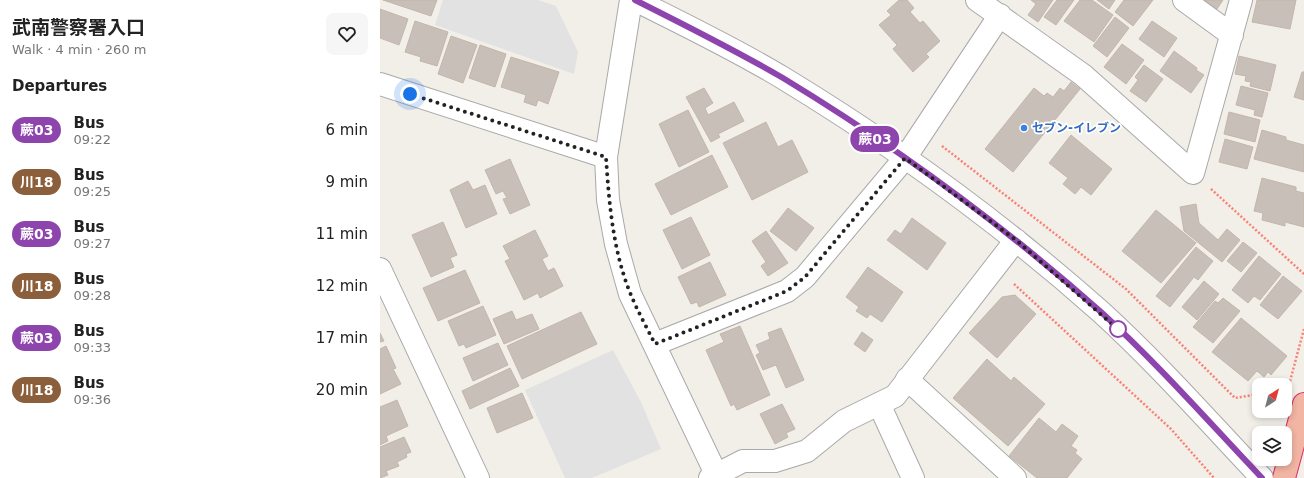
<!DOCTYPE html>
<html lang="en">
<head>
<meta charset="utf-8">
<style>
  body { margin:0; font-family:"DejaVu Sans","Noto Sans JP",sans-serif; background:#f6f6f6; color:#222; height:100vh; display:flex; flex-direction:column; font-size:15px; white-space:nowrap }
  * { box-sizing:border-box; margin:0 }
  p { font-size:13px; color:#767676 }
  .icon { flex:none; width:22px; height:22px; fill:none; stroke:currentColor; stroke-width:2; stroke-linecap:round; stroke-linejoin:round }
  .map { position:relative; flex:1; overflow:hidden }
  .side { display:flex; flex-direction:column; background:#fff; width:380px }
  .side>* { flex:none }
  .badge { padding:0 8px; border-radius:13px; font-size:14px; line-height:26px }
  .needle { width:26px; rotate:36deg }
  .fabs { position:absolute; left:872px; top:378px; display:grid; gap:8px }
  .fabs a { display:grid; place-items:center; width:40px; height:40px; border-radius:8px; background:#fff; box-shadow:0 2px 6px #0003; font-size:20px }
  .you { position:absolute; width:20px; height:20px; margin:-10px; border:3px solid #fff; border-radius:50%; background:#1a73e8; box-shadow:0 0 0 6px #1a73e833 }
  .map>.badge { position:absolute; translate:-50% -50%; box-shadow:0 0 0 2px #fff }
  h2 { padding:0 12px; font-size:15px; line-height:36px }
  .round { display:grid; place-items:center; flex:none; width:42px; height:42px; border-radius:8px; background:#f6f6f6 }
  .overview { display:flex; align-items:center; justify-content:space-between; height:68px; padding:0 12px }
  h1 { font-size:19px; font-weight:700; line-height:30px }
  ul { padding:0; list-style:none }
  li { display:flex; align-items:center; gap:12px; height:52px; padding:0 12px }
  li div { flex:1 }
  li b { display:block; font-size:15px }
  li em { font-style:normal }
  li .badge { min-width:44px; font-weight:700; text-align:center }
  main { display:flex; flex:1; min-height:0 }
  .map>svg:first-child { display:block }
  .parking { fill:#e2e2e2 }
  .building { fill:#c7bfb8; stroke:#c4b6ab }
  .lines { fill:none; stroke-linecap:round; stroke-linejoin:round }
  .minor-casing { stroke:#a9a9a9; stroke-width:24 }
  .tertiary-casing { stroke:#a9a9a9; stroke-width:24 }
  .trunk-casing { stroke:#dc2a67; stroke-width:24 }
  .path { stroke:#fa8072; stroke-width:2.5; stroke-dasharray:2 2; stroke-linecap:butt }
  .minor { stroke:#fff; stroke-width:22 }
  .tertiary { stroke:#fff; stroke-width:22 }
  .trunk { stroke:#f2b4a3; stroke-width:22 }
  .line-casing { stroke:#fff; stroke-width:9 }
  .line { stroke:#8e44ad; stroke-width:6 }
  .walk { stroke:#222; stroke-width:4; stroke-dasharray:0 7.2 }
  .shop-dot { fill:#3f7fe0; stroke:#fff; stroke-width:1.5 }
  .stop-dot { fill:#fff; stroke:#8e44ad; stroke-width:2 }
  .labels { text-anchor:middle; dominant-baseline:central; stroke-width:3.5; stroke-linejoin:round; paint-order:stroke }
  .shop-label { font-size:12px; font-weight:bold; fill:#366cbe; stroke:#fff; text-anchor:start }
</style>
</head>
<body>
<main>
<section class="side">
<div class="overview"><div><h1>武南警察署入口</h1><p>Walk · 4 min · 260 m</p></div><a class="round"><svg class="icon" aria-label="heart" viewBox="0 0 24 24"><path d="M12 20l-8-8c-3-5 5-10 8-4 3-6 11-1 8 4z"/></svg></a></div>
<h2>Departures</h2>
<ul>
<li><span class="badge" style="background:#8e44ad;color:#fff">蕨03</span><div><b>Bus</b><p>09:22</p></div><em>6 min</em></li>
<li><span class="badge" style="background:#8b5e3c;color:#fff">川18</span><div><b>Bus</b><p>09:25</p></div><em>9 min</em></li>
<li><span class="badge" style="background:#8e44ad;color:#fff">蕨03</span><div><b>Bus</b><p>09:27</p></div><em>11 min</em></li>
<li><span class="badge" style="background:#8b5e3c;color:#fff">川18</span><div><b>Bus</b><p>09:28</p></div><em>12 min</em></li>
<li><span class="badge" style="background:#8e44ad;color:#fff">蕨03</span><div><b>Bus</b><p>09:33</p></div><em>17 min</em></li>
<li><span class="badge" style="background:#8b5e3c;color:#fff">川18</span><div><b>Bus</b><p>09:36</p></div><em>20 min</em></li>
</ul>
</section>
<div class="map">
<svg width="924" height="478" viewBox="0 0 924 478">
  <rect width="100%" height="100%" fill="#f2efe9"/>
  <path class="parking" d="M63,0H158L176,6L198,52L194,74L55,25Z
    M233,350L261,402L281,449L212,478H185L145,390Z"/>
  <path class="building" d="M3,0H57L51,16Z
    M519,0H527L534,8L530,12L540,23L543,21L560,41L546,54L549,57L533,72L513,49L517,45L499,25L511,15L507,11Z
    M651,0H673L658,22L648,15L656,4Z
    M677,0H694L676,25L664,17Z
    M700,0H712L733,15L714,42L684,21Z
    M717,0H735L729,9Z
    M744,0H773L753,26L735,12Z
    M824,0H843L837,9Z
    M877,0H916L910,29L872,22Z
    M0,9L28,19L19,45L0,38Z
    M735,17L749,28L727,57L713,46Z
    M35,21L68,32L57,66L40,61L41,57L25,52Z
    M772,21L797,38L784,57L759,39Z
    M71,36L97,45L83,83L58,74Z
    M742,44L764,60L746,84L724,67Z
    M100,45L126,54L115,87L89,78Z
    M794,51L817,68L816,70L824,75L811,93L780,71Z
    M859,56L896,65L890,91L870,86L871,82L865,81L866,76L855,74Z
    M131,57L179,72L168,104L158,100L156,106L144,102L146,95L121,87Z
    M764,65L783,79L766,102L750,91L758,80L755,77Z
    M922,72H924V100L914,97Z
    M691,82L700,89L633,172L605,149L654,88L664,96L667,93L673,97L680,88L684,91Z
    M861,86L888,93L882,117L874,115L875,110L856,105Z
    M324,88L333,103L325,108L328,115L354,102L364,121L338,134L340,137L331,142L306,97Z
    M308,110L329,152L299,167L279,124Z
    M849,112L880,120L875,142L844,134Z
    M386,122L398,147L412,140L428,172L372,200L343,143Z
    M882,130L906,137V140L924,145V172L874,159Z
    M691,135L732,169L711,195L701,187L695,194L683,184L688,178L669,163Z
    M845,139L873,147L867,169L839,162Z
    M332,155L348,187L291,215L275,184Z
    M130,159L150,205L130,214L123,199L127,198L123,191L116,194L105,170Z
    M882,178L916,187V191L924,193V227L905,222V226L882,220L883,213L874,211Z
    M88,181L93,190L105,185L117,214L86,228L70,190Z
    M816,204L819,223L838,240L847,229L860,240L842,262L804,231L800,207Z
    M408,208L434,228L416,251L390,231Z
    M776,210L816,243L781,283L742,251Z
    M311,217L330,255L302,269L283,230Z
    M532,218L566,243L547,270L507,240L515,230L521,234Z
    M63,222L77,255L70,258L74,267L51,277L32,235Z
    M155,230L168,256L162,259L168,271L174,268L183,286L160,298L158,293L144,300L125,261L130,259L123,246Z
    M386,231L408,263L388,276L381,266L386,262L372,241Z
    M863,242L877,253L861,272L847,261Z
    M816,247L833,261L818,280L814,277L790,307L776,296Z
    M879,256L901,274L880,300L874,296L868,303L852,290Z
    M330,262L346,295L319,307L317,302L311,304L298,277Z
    M488,267L523,292L502,322L490,314L487,318L476,311L479,307L466,297Z
    M85,270L100,303L58,321L43,288Z
    M903,276L922,291L898,319L880,305Z
    M824,281L839,294L817,320L802,307Z
    M635,295L656,314L617,358L589,333L622,297Z
    M843,298L860,311L833,343L813,327L835,301L838,303Z
    M103,306L116,335L86,348L84,344L79,346L68,321Z
    M132,311L136,320L152,314L159,329L124,344L113,319Z
    M201,312L217,344L142,379L127,346Z
    M861,318L907,356L891,375L888,372L884,377L877,371L868,381L832,352Z
    M360,326L390,395L357,410L354,404L351,406L326,350L344,342L340,334Z
    M401,328L424,380L406,388L396,365L383,370L376,355L380,353L376,345L390,339L388,333Z
    M482,332L493,340L485,352L474,344Z
    M0,333L4,341L0,342Z
    M118,343L128,365L93,381L83,358Z
    M6,346L16,368L13,369L21,384L0,394V349Z
    M607,359L631,381L634,377L665,404L628,446L573,398Z
    M130,368L139,386L90,409L82,391Z
    M142,393L153,418L117,433L107,408Z
    M17,400L28,426L6,436L8,441L0,445V407Z
    M402,404L415,429L406,433L408,437L395,444L380,414Z
    M659,418L676,432L682,424L698,436L691,446L697,450L695,453L702,459L687,478H657L629,456Z
    M24,437L31,452L26,454L27,457L17,462L19,466L6,471L8,475L0,478V447Z"/>
  <g class="lines">
    <g class="minor-casing">
      <path id="minor" d="M597,0L703,75L813,173L861,0
        M804,0L852,35
        M0,84L226,157
        M0,269L98,478
        M275,344L407,291L425,277L525,158L620,15
        M527,379L635,478
        M499,404L533,478"/>
    </g>
    <g class="tertiary-casing">
      <path id="tertiary" d="M251,0L226,157L228,200L236,244L250,294L338,478
        M255,0C305,25 355,49 403,78C515,146 623,225 721,312C778,364 829,422 882,478
        M330,478L363,461H395L427,451L464,421L515,396L636,240"/>
    </g>
    <g class="trunk-casing">
      <path id="trunk" d="M904,478L924,404"/>
    </g>
    <path class="path" d="M562,146L746,289L855,398L879,394
      M831,189L924,274
      M634,284L791,429L834,478
      M909,385L924,329"/>
    <use href="#minor" class="minor"/>
    <use href="#tertiary" class="tertiary"/>
    <use href="#trunk" class="trunk"/>
  </g>
  <g class="lines">
    <g class="line-casing">
      <path id="line" d="M255,0C305,25 355,50 403,78C515,146 623,225 721,312C778,364 829,422 882,478"/>
    </g>
    <use href="#line" class="line"/>
    <path class="walk" d="M30,94L226,157C229,203 233,252 251,295C258,312 267,328 275,344L407,291L425,277L525,158L636,240L741,332L738,329"/>
  </g>
  <circle class="shop-dot" cx="644" cy="128" r="4"/>
  <circle class="stop-dot" cx="738" cy="329" r="8"/>
  <g class="labels">
    <g class="shop-label">
      <text x="652" y="128">セブン-イレブン</text>
    </g>
  </g>
</svg>
<div class="fabs">
<a><svg class="needle" viewBox="-14 -14 28 28"><path d="M0-13l5 13h-10z" fill="#e53935"/><path d="M0 13l5-13h-10z" fill="#767676"/></svg></a>
<a><svg class="icon" aria-label="layers" viewBox="0 0 24 24"><path d="M12 4l9 5-9 5-9-5zM3 14l9 5 9-5"/></svg></a>
</div>
<div class="you" style="left:30px;top:94px"></div>
<b class="badge" style="left:495px;top:139px;background:#8e44ad;color:#fff">蕨03</b>
</div>
</main>
</body>
</html>
